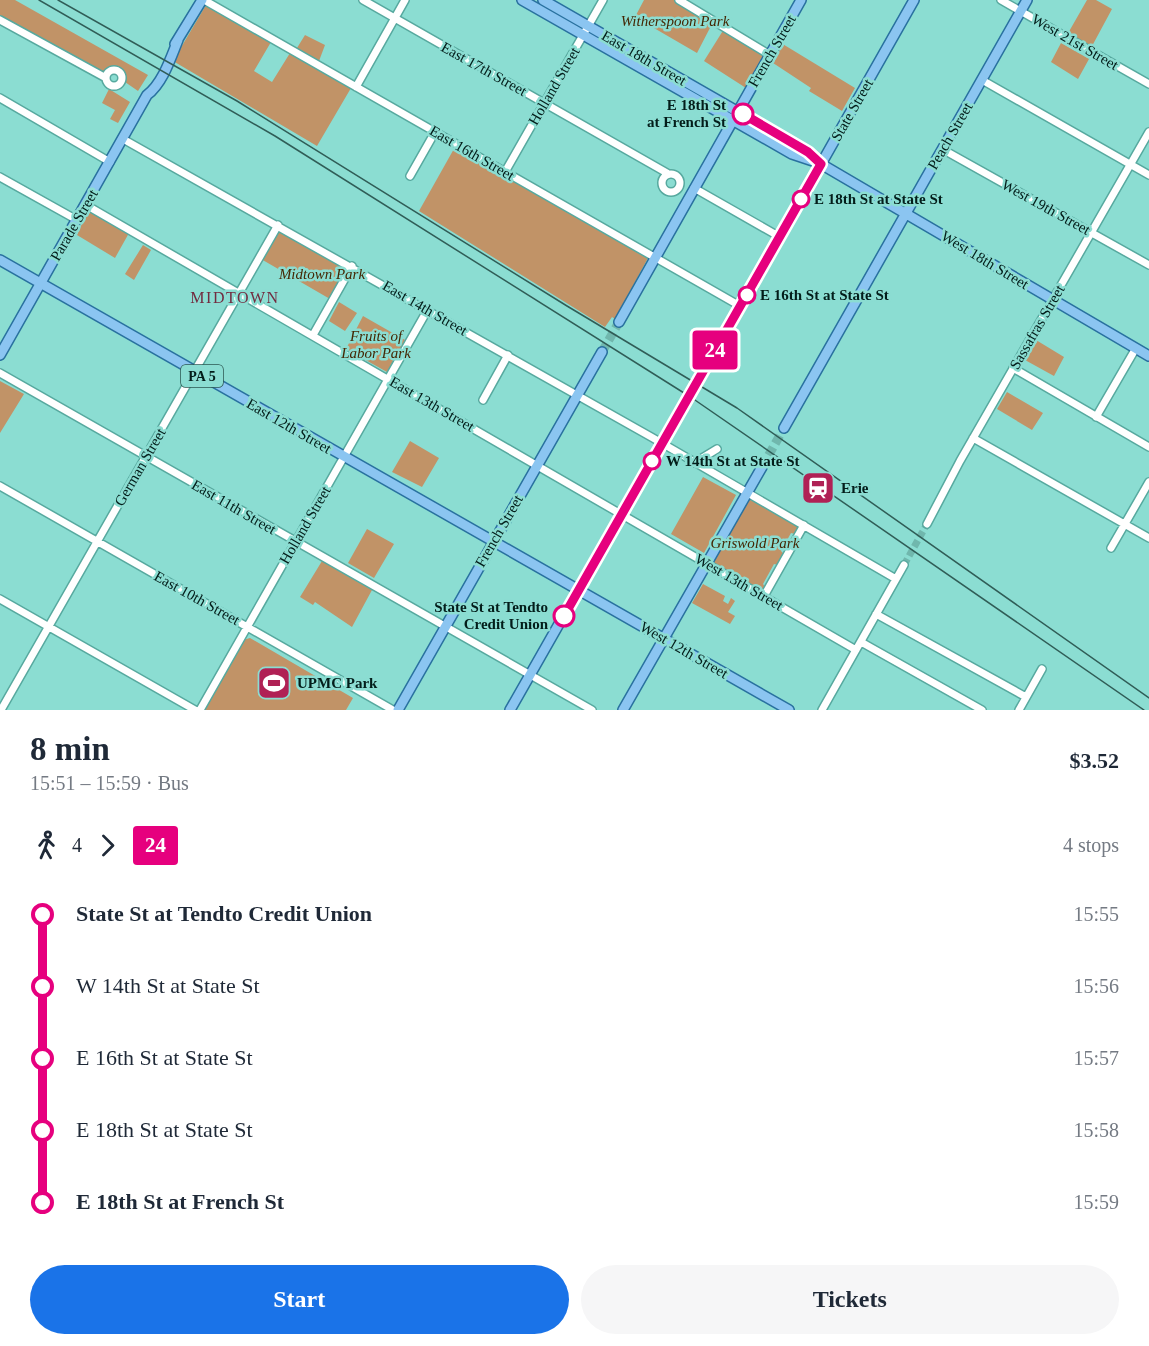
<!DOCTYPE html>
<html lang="en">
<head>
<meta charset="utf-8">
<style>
  body { margin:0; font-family:Georgia,serif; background:#f6f6f7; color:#1f2937; height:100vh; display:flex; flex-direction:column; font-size:22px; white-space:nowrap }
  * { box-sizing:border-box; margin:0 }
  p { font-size:20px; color:#747a83 }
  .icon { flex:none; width:33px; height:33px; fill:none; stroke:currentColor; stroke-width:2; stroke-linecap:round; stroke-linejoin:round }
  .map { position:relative; height:710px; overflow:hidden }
  .sheet { display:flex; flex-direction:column; background:#fff; flex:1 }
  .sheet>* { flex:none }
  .badge { padding:0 12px; border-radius:4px; font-size:21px; line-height:39px }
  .map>.badge { position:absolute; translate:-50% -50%; box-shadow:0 0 0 3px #fff }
  .legs { display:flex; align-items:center; gap:9px; height:66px; padding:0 30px; font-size:20px }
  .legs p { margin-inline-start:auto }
  .head { display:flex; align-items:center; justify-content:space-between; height:102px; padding:0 30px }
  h1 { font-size:33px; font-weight:600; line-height:45px }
  .primary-button { display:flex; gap:12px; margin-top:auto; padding:12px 30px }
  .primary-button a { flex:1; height:69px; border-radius:36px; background:#1a73e8; color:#fff; font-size:24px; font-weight:600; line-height:69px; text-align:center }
  .primary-button a+a { background:#f6f6f7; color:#1f2937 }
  ul { padding:0 30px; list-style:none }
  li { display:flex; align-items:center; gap:21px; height:72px; font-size:22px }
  li i { display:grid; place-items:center; width:9px; height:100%; margin:0 8px; background:currentColor }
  li i::after { content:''; width:15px; height:15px; margin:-8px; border:4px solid; border-radius:50%; background:#fff }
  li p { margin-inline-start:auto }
  li:first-child i { background:linear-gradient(#0000 50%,currentColor 0) }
  li:last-child i { background:linear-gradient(currentColor 50%,#0000 0) }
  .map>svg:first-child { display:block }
  .green { fill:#c19367 }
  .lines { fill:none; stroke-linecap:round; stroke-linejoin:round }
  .minor-tunnel { stroke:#70b7ad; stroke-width:7; stroke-dasharray:7 3.5; stroke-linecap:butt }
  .major-tunnel { stroke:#70b7ad; stroke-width:9; stroke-dasharray:9 4.5; stroke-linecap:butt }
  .minor-casing { stroke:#57a99f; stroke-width:10 }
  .major-casing { stroke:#29719f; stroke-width:12 }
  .minor { stroke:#fff; stroke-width:7 }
  .major { stroke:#8bc5f1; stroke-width:9 }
  .rail { stroke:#305d57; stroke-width:1.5 }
  .line-1-casing { stroke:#fff; stroke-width:14 }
  .line-1 { stroke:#e6007e; stroke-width:9 }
  .stop-1-dot { fill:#fff; stroke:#e6007e; stroke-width:3 }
  .labels { text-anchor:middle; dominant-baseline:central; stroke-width:5; stroke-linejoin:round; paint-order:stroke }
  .shield { fill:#8bddd2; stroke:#2c5751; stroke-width:1.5 }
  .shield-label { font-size:14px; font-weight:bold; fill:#031d1a }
  .park-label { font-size:15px; font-style:italic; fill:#442704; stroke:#8bddd2 }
  .street-label { font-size:15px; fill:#031d1a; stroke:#8bddd2 }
  .stop-label { font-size:15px; font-weight:bold; fill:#031d1a; stroke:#8bddd2; text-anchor:start }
  .poi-label { font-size:15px; font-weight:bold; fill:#031d1a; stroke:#8bddd2; text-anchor:start }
  .neighbourhood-label { font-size:16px; letter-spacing:1.5px; fill:#722c40; stroke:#8bddd2 }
</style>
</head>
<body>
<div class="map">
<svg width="1149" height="710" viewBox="0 0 1149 710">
  <rect width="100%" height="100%" fill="#8bddd2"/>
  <path class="green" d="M0,0H15L148,75L138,91L125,82L122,68L112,67L103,73L0,16Z
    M644,0H674L712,24L697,53L635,17Z
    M1087,0H1096L1112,9L1091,48L1067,35Z
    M206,5L271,42L254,71L272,82L290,53L351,88L317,146L173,61Z
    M724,29L765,55L746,88L704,61Z
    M305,35L325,45L319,61L297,48Z
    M781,43L855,88L842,111L809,91L811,88L770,61Z
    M1061,43L1089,59L1078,79L1051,62Z
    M109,89L130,102L118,123L110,119L115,110L102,103Z
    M455,147L648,258L615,319L612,317L605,327L419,211Z
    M90,211L129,233L115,258L77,235L85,217Z
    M279,229L347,268L330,299L261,259Z
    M143,245L151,250L134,280L125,274Z
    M339,302L357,313L345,331L329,321Z
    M363,316L405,340L387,372L346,349Z
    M1036,340L1064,357L1054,376L1025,360Z
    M0,381L24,394L0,433Z
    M1007,392L1043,413L1032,430L997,409Z
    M410,441L439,458L422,487L392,472Z
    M703,477L736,495L704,553L671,534Z
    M749,499L799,527L795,534L791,533L781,551L784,554L778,565L774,564L763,584L765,587L762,591L713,562Z
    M367,529L394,544L374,578L348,563Z
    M322,561L372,590L352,627L315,602L313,605L300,597Z
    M703,584L725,596L723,601L728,604L731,598L735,601L728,612L735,616L730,624L692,603Z
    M250,638L353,698L346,710H204L243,640Z"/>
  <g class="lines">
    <path class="minor-tunnel" d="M904,565L927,524"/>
    <path class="major-tunnel" d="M602,352L619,322
      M683,406L701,376
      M762,467L784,428"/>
    <g class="minor-casing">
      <path id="minor" d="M204,0L740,306
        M363,0L667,173
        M679,0L770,55
        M1001,0L1149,84
        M0,20L106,78
        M106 78a8 8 0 1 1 16 0a8 8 0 1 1-16 0Z
        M982,80L1149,175
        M356,87L405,0
        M0,98L110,162
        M123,139L653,438L896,579
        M942,149L1149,265
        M505,172L603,0
        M662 183a9 9 0 1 1 18 0a9 9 0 1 1-18 0Z
        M410,176L435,132
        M0,177L77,220
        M694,188L780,237
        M86,205L856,650
        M313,335L352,266
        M1013,368L1149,447
        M0,373L592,710
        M483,400L508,355
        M1096,417L1136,348
        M973,438L1149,538
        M694,463L717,449
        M0,486L393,710
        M927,524L960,461L1149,132
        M1111,548L1149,482
        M764,596L804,525
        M0,599L195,710
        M876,614L1026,697
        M861,642L982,710
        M1,710L278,225
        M200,710L428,309
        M822,710L904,565
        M1019,710L1042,669"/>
    </g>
    <g class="major-casing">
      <path id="major" d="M522,0L792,154L819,163
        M543,0L808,152L821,164L1149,356
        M175,44L202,0
        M0,260L789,710
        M619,322L801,0
        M0,355L147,95C163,83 171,57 178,40
        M701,376L914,0
        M784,428L1027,0
        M398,710L602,352
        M510,710L683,406
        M623,710L762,467"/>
    </g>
    <use href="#minor" class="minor"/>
    <use href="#major" class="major"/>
    <path class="rail" d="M39,0L275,136L692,398L1144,710
      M58,0L237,101L567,306L737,408L1149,698"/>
  </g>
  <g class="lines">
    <g class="line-1-casing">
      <path id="line-1" d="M564,616L821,164L808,152L743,114"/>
    </g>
    <use href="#line-1" class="line-1"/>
  </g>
  <defs>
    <g id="station-square" transform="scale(1.725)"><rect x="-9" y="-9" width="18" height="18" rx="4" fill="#b02155" stroke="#8bddd2"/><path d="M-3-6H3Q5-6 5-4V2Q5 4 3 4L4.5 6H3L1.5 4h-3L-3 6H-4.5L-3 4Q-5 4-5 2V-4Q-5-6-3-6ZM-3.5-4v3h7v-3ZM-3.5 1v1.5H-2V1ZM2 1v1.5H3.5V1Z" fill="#fff"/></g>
    <g id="stadium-square" transform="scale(1.725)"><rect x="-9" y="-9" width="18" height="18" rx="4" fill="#b02155" stroke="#8bddd2"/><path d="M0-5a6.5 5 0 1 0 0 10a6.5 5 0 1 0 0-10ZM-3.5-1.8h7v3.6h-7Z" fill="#fff"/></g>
  </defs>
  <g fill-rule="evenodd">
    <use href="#station-square" x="818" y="488"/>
    <use href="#stadium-square" x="274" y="683"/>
  </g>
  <g class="stop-1-dot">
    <circle cx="743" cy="114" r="10"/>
    <circle cx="801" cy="199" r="8"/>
    <circle cx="747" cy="295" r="8"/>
    <circle cx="652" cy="461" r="8"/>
    <circle cx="564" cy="616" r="10"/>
  </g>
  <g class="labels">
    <rect class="shield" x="181" y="365" width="42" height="22" rx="4.5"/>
    <g class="shield-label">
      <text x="202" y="376">PA 5</text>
    </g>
    <g class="park-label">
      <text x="675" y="21">Witherspoon Park</text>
      <text x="322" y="274">Midtown Park</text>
      <text x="376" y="336">Fruits of<tspan x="376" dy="17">Labor Park</tspan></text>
      <text x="755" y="543">Griswold Park</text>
    </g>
    <g class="street-label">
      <text transform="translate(1075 42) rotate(30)">West 21st Street</text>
      <text transform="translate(772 51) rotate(-60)">French Street</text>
      <text transform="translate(644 58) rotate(30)">East 18th Street</text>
      <text transform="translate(484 69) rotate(29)">East 17th Street</text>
      <text transform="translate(554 86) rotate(-60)">Holland Street</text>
      <text transform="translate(852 110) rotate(-60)">State Street</text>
      <text transform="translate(950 136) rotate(-60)">Peach Street</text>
      <text transform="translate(472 153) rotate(30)">East 16th Street</text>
      <text transform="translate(1046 207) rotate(29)">West 19th Street</text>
      <text transform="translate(74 225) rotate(-60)">Parade Street</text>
      <text transform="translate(985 260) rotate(31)">West 18th Street</text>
      <text transform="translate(425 308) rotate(30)">East 14th Street</text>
      <text transform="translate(1037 327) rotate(-60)">Sassafras Street</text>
      <text transform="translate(432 404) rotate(30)">East 13th Street</text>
      <text transform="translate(289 426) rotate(30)">East 12th Street</text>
      <text transform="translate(140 467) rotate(-60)">German Street</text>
      <text transform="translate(234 507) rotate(30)">East 11th Street</text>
      <text transform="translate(305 525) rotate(-60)">Holland Street</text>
      <text transform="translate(499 531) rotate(-60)">French Street</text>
      <text transform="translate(739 582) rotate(30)">West 13th Street</text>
      <text transform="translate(197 598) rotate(29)">East 10th Street</text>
      <text transform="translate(684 650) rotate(30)">West 12th Street</text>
    </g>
    <g class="stop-label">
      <text x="726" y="105" text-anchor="end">E 18th St<tspan x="726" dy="17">at French St</tspan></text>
      <text x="814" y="199">E 18th St at State St</text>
      <text x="760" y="295">E 16th St at State St</text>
      <text x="666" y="461">W 14th St at State St</text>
      <text x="548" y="607" text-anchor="end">State St at Tendto<tspan x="548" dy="17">Credit Union</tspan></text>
    </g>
    <g class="poi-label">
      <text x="841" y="488">Erie</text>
      <text x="297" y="683">UPMC Park</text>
    </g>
    <g class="neighbourhood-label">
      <text x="235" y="297">MIDTOWN</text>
    </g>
  </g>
</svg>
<b class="badge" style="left:715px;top:350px;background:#e6007e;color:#fff">24</b>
</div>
<section class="sheet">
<div class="head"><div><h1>8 min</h1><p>15:51 – 15:59 · Bus</p></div><b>$3.52</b></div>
<div class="legs"><svg class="icon" aria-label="walk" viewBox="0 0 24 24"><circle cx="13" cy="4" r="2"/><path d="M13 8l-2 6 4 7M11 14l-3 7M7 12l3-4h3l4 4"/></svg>4<svg class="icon" aria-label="forward" viewBox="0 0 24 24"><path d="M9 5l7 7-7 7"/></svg><b class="badge" style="background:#e6007e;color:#fff">24</b><p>4 stops</p></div>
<ul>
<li><i style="color:#e6007e"></i><b>State St at Tendto Credit Union</b><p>15:55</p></li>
<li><i style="color:#e6007e"></i><span>W 14th St at State St</span><p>15:56</p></li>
<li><i style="color:#e6007e"></i><span>E 16th St at State St</span><p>15:57</p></li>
<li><i style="color:#e6007e"></i><span>E 18th St at State St</span><p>15:58</p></li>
<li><i style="color:#e6007e"></i><b>E 18th St at French St</b><p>15:59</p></li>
</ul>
<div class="primary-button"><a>Start</a><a>Tickets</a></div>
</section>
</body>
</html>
